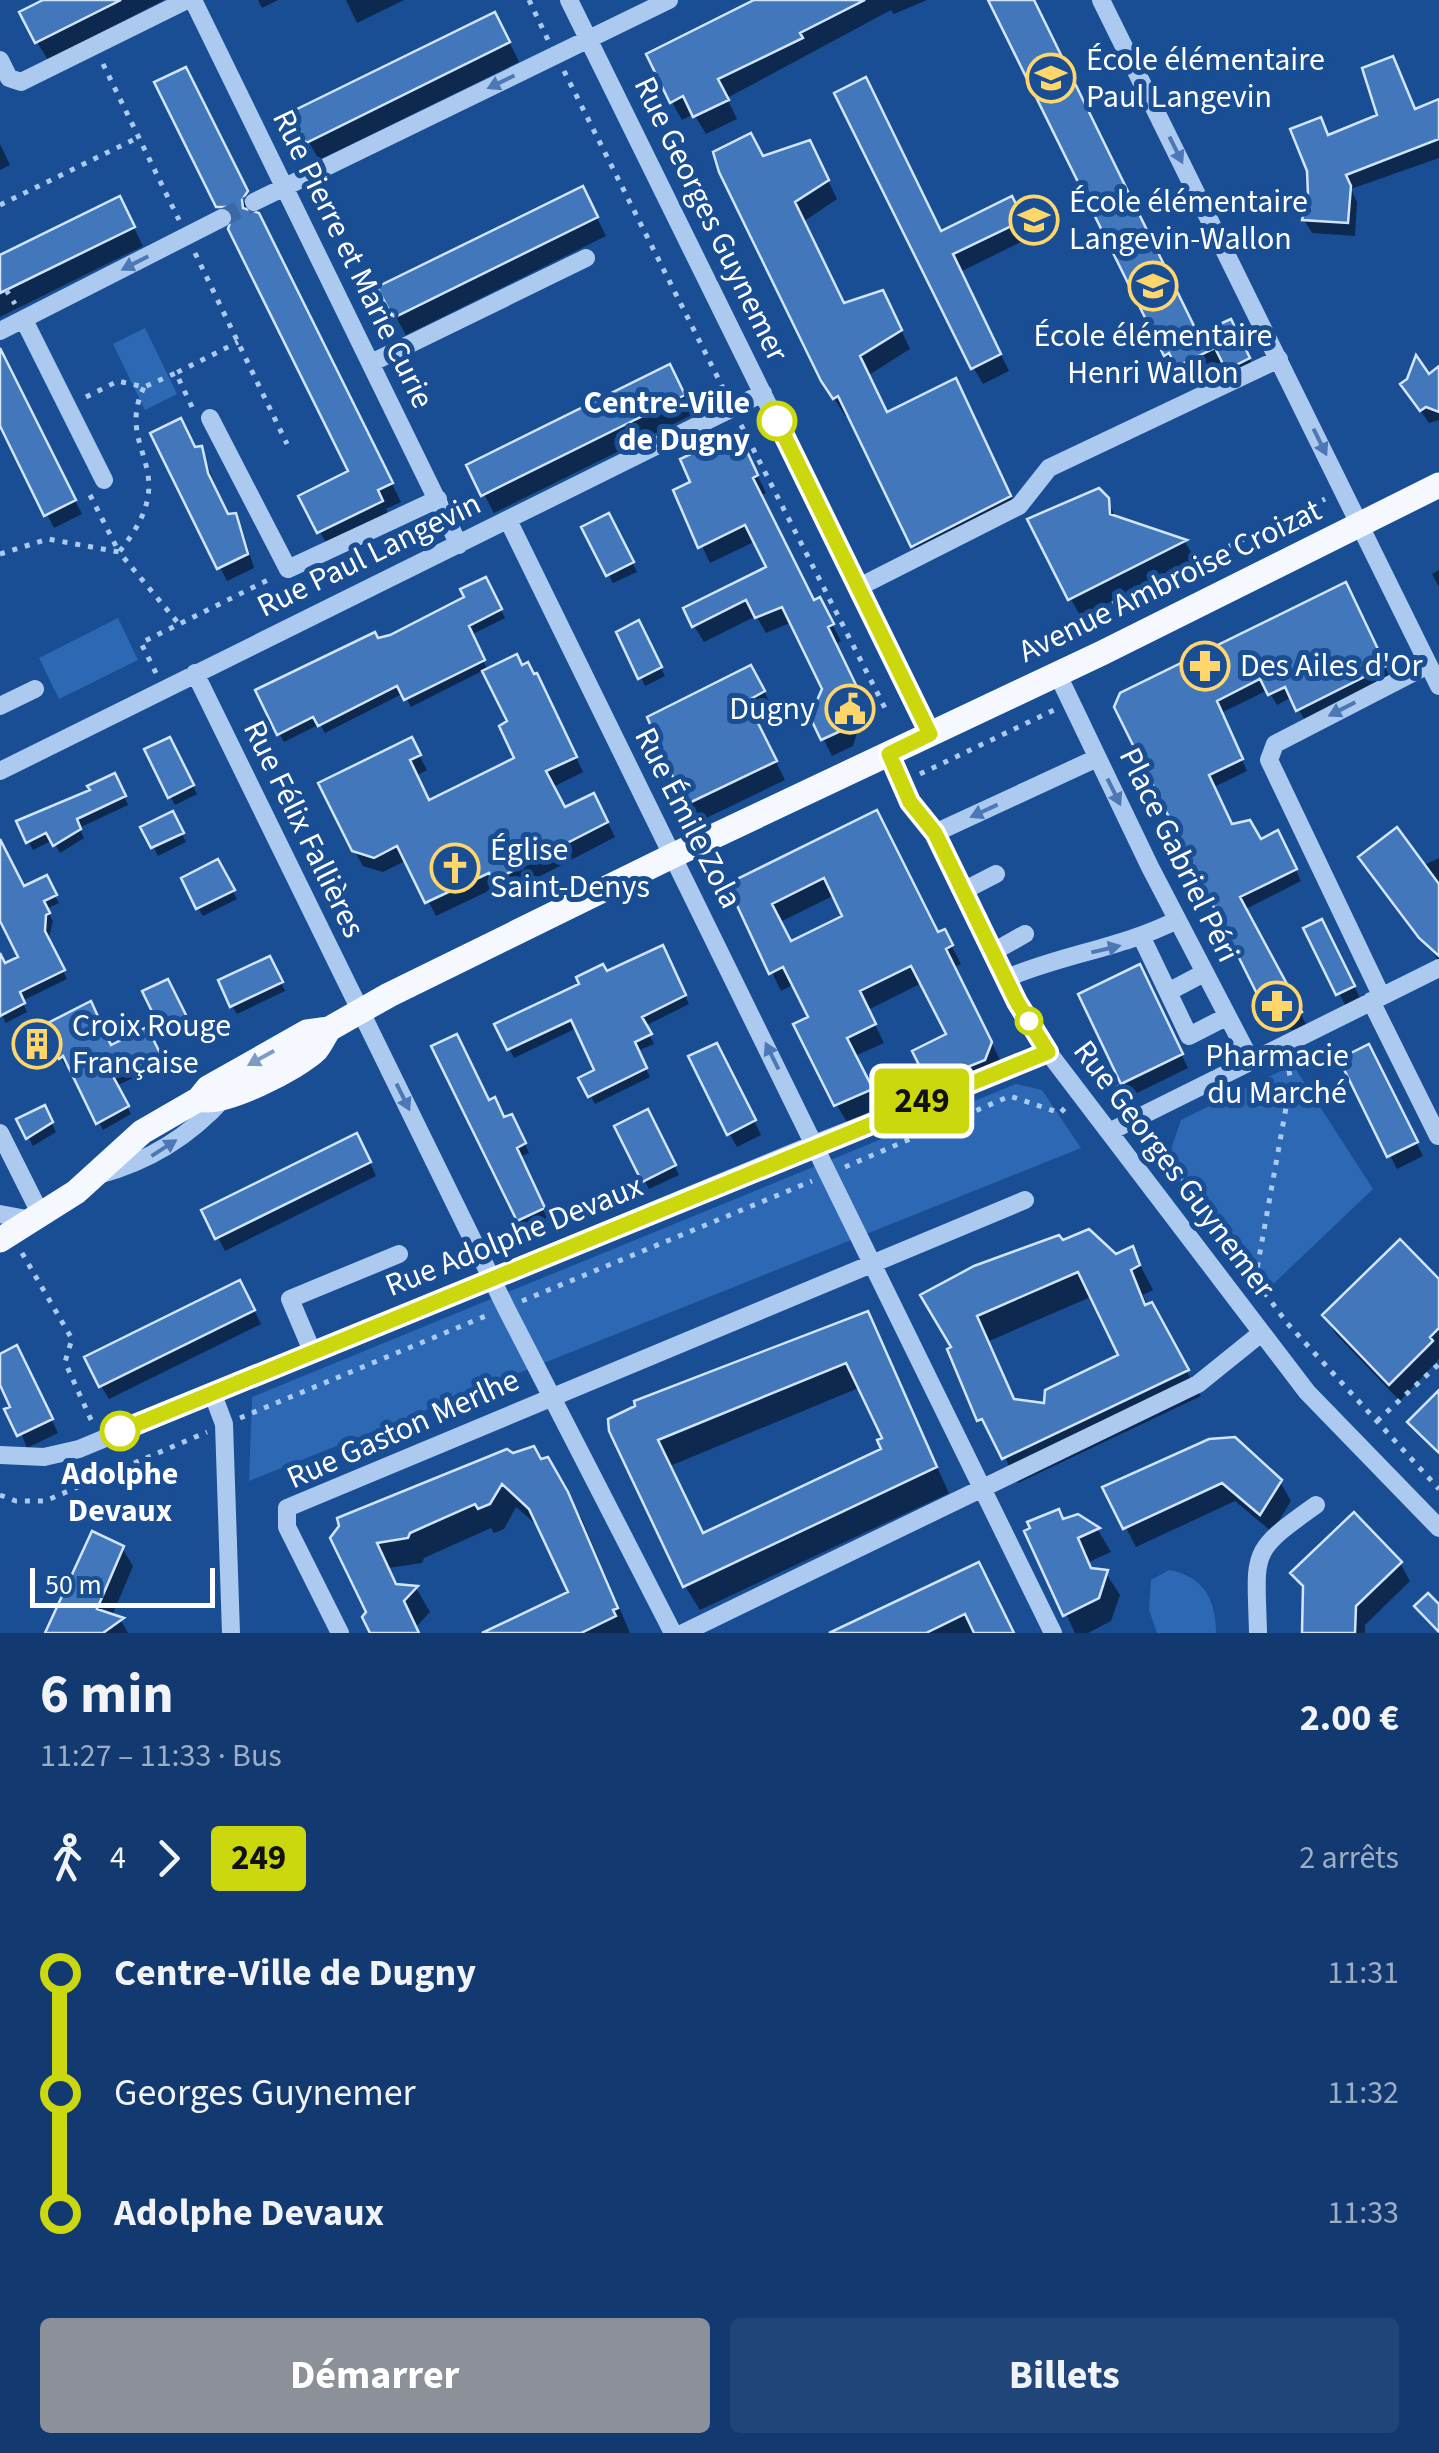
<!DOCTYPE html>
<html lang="fr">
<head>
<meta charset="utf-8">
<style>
  body { margin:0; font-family:"Source Sans 3",sans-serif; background:#204578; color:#f1f3f6; height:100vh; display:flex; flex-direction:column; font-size:38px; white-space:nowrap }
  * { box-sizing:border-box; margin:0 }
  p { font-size:32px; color:#9dadc3 }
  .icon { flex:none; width:55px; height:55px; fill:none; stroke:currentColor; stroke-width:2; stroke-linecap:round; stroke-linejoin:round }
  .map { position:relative; height:1633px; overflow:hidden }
  .panel { display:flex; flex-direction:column; background:#133a70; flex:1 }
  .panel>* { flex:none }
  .badge { padding:0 20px; border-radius:8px; font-size:35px; line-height:65px }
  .scale { position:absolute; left:30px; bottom:25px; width:185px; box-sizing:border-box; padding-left:10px; border:5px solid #fff; border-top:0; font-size:28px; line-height:35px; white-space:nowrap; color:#fff; -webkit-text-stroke:8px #194e95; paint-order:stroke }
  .map>.badge { position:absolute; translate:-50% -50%; box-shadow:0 0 0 5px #fff }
  .legs { display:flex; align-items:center; gap:15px; height:110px; padding:0 40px; font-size:32px }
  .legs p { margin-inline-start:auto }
  .summary { display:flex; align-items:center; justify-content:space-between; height:170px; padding:0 40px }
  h1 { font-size:55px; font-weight:700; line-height:75px }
  .button { display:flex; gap:20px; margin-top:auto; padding:20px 40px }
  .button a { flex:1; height:115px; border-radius:10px; background:#8c9099; color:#fff; font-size:40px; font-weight:700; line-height:115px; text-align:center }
  .button a+a { background:#204578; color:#f1f3f6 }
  ul { padding:0 40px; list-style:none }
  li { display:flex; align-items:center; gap:35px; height:120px; font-size:38px }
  li i { display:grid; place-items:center; width:15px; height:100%; margin:0 12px; background:currentColor }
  li i::after { content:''; width:25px; height:25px; margin:-12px; border:8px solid; border-radius:50%; background:#133a70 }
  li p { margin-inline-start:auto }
  li:first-child i { background:linear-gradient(#0000 50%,currentColor 0) }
  li:last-child i { background:linear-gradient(currentColor 50%,#0000 0) }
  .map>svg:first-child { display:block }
  .green { fill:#2d68b4 }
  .shadow { fill:#0007; fill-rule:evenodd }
  .building { fill:#4277bc; stroke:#d3e5fb; stroke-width:2.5; fill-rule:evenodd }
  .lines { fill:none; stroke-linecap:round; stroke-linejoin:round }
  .minor-tunnel { stroke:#3c69a5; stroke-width:18; stroke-dasharray:18 9; stroke-linecap:butt }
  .path { stroke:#accaf0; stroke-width:5; stroke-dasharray:5 8; stroke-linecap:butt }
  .minor { stroke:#accaf0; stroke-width:18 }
  .major { stroke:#f5f9ff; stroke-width:25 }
  .oneway { fill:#4c79b5 }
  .oneway2 { fill:#7c9bc5 }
  .line-1-casing { stroke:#fff; stroke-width:22 }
  .line-1 { stroke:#ccd80e; stroke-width:15 }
  .stop-1-dot { fill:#fff; stroke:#ccd80e; stroke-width:5 }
  .labels { text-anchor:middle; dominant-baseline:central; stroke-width:10; stroke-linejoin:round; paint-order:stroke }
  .poi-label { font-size:32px; fill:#fff; stroke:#194e95; text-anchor:start }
  .street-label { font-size:32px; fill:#fff; stroke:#194e95 }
  .stop-label { font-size:32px; font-weight:bold; fill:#fff; stroke:#194e95; text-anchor:end }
</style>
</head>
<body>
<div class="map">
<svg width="1439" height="1633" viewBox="0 0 1439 1633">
  <rect width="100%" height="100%" fill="#194e95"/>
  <path class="green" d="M145,328L177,394L145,410L113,344Z
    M118,618L138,660L59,699L39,658Z
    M1293,1065L1373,1189L1267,1290L1169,1155L1181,1120Z
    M1016,1084L1042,1090L1081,1148L249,1481L252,1397Z
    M1169,1570C1203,1576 1216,1599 1216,1633H1157L1149,1610L1151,1580Z"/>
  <path class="shadow" d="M48,0H164L48,60L37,42Z
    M258,0H278L262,8Z
    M346,0H404L357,23Z
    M760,0H927L894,14L891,10L727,98L737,119L706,134L694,114L682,120L672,102Z
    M998,0H1032L1198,336L1238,335L1256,372L1235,382L1224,361L1185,379L1178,366L1173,368L993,5Z
    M505,33L519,62L319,160L309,142Z
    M195,88L401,502L386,509L391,520L330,550L301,497L351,472L219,206Z
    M1439,102V158L1351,189L1357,202L1355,236L1312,233L1304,220L1329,137Z
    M0,144L10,165L0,170Z
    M763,159L819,161L837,199L803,222L844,305L892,311L910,349L869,375L887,414L966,399L1019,515L923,564L850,414L845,416L823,380Z
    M592,208L606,236L406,335L396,317Z
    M1021,216L1031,237L960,272L1009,371L983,384L973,367L941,234Z
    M129,218L143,246L0,317V258Z
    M1439,370V420L1429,423L1411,397Z
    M0,373L16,383L82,514L54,528L0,420Z
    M679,386L694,414L494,513L469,466Z
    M153,434L201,449L228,517L234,516L242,529L254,568L227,581Z
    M751,463L766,493L760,496L814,603L819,600L841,641L835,645L865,706L853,746L832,756L810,712L816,709L825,689L792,622L766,633L756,616L704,642L694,626L769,568L756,541L710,563L676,491Z
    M1088,493L1104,494L1116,518L1185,542L1195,559L1081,617L1070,598L1075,504Z
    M608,516L637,572L613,583L585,528Z
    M1439,570V587L1432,574Z
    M485,580L505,618L471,635L488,671L522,668L545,691L583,772L553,787L565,810L602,811L615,837L504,895L499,886L436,916L407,860L383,872L363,866L354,850L411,740L427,770L416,776L429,802L517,759L511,723L484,670L411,707L404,693L325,733L320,724L284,742L279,733L377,641L467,599Z
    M1351,597L1390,678L1305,721L1292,697L1277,705L1268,690L1221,713L1247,771L1214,787L1232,827L1260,842L1284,845L1301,881L1244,910L1306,1024L1293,1030L1276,1025L1269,1013L1117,707Z
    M643,632L665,676L645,686L641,677Z
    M761,686L774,710L755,720L785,780L698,822L650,718Z
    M169,740L197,794L175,805L170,796Z
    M119,784L128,805L79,828L84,838L60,853L53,840L33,850L19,823Z
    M876,813L938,935L944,932L961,964L955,967L1001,1062L940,1100L915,1052L950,1035L922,983L868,1010L884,1043L855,1056L880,1107L847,1122L836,1104L811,1018L794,984L781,991L730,885ZM835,895L846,917L791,944L780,922Z
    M172,815L186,842L158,856L144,828Z
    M0,849L23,889L46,879L59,903L46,909L53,921L48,941L67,979L22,1001L27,1012L6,1023L0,1012V968L22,958L0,915Z
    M1361,857L1422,866L1439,858V961Z
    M217,862L237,899L203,916L198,908Z
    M1306,929L1329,935L1361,1000L1346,1007Z
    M666,957L689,1004L645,1026L654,1044L637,1051L650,1077L595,1104L581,1079L598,1071L577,1028L514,1058L497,1025L606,974Z
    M274,967L285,991L237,1014L232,1006Z
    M1146,981L1188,1068L1131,1096L1124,1082Z
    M172,990L190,1028L168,1039L164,1030Z
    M44,1028L111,1048L146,1031L163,1064L116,1086L131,1114L103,1130L69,1062L65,1065Z
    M434,1047L504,1120L516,1125L529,1153L519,1157L548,1217L524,1229Z
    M724,1059L761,1135L737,1147L729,1133Z
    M1342,1060L1376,1061L1423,1156L1397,1169Z
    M44,1108L56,1132L33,1146L20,1120Z
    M652,1121L679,1175L649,1189L617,1127Z
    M364,1150L376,1176L225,1251L204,1211Z
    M1062,1243L1115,1257L1132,1249L1153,1290L1143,1295L1148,1306L1201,1396L1018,1483L950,1350L975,1269ZM1093,1296L1121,1356L1047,1406L1016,1402L989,1341Z
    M1439,1282V1359L1400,1401L1335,1333L1325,1316Z
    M247,1296L261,1324L109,1399L101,1386Z
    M867,1314L949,1493L700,1610L685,1586L638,1407ZM861,1387L886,1439L885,1450L704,1536L670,1466Z
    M0,1357L24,1362L58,1433L27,1448L0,1380Z
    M1439,1393V1456L1410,1422Z
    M1210,1441L1280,1482L1291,1501L1272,1532L1235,1501L1136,1547L1105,1488Z
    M547,1460L582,1519L630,1633H489L571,1594L541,1529L516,1507L504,1529L494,1533L491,1528L424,1558L422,1563L389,1568L398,1587L416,1588L430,1612L416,1627L419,1633H376L333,1538Z
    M1078,1517L1098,1530L1111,1552L1089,1562L1093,1571L1106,1573L1120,1595L1111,1621L1088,1633H1075L1027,1532Z
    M122,1548L133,1566L112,1616L120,1619L128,1633H48Z
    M1400,1563L1410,1581L1365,1625V1633H1305L1304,1591L1293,1573Z
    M993,1592L1015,1633H838Z"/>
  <path class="building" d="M43,0H121L35,43L19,12Z
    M754,0H865L800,33L803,38L718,79L729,100L693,117L683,96L670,103L646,54Z
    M988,0H1034L1198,334L1231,319L1250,358L1226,370L1215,348L1176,367L1169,353L1164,356Z
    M495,12L510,42L306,143L291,112Z
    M1393,56L1415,109L1439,99V139L1346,175L1351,186L1348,223L1302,220L1308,195L1307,171L1290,129L1321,117L1328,135L1377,115L1362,68Z
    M186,67L248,191L242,200L243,208L259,213L393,483L378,490L383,501L317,533L298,496L348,471L228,229L233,213L228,207H216L154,82Z
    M866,77L941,231L1012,196L1024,220L953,254L1001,354L971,369L834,93Z
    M751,133L763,156L810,140L829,180L795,202L844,303L883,290L902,330L860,356L887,412L956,378L1011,496L911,547L838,396L833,399L821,381L719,172L713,152Z
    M583,186L598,217L393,318L377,287Z
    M120,196L135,227L0,293V255Z
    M0,348L76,500L44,516L0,426Z
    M1416,355L1429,374L1439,366V412L1426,407L1420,411L1400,384L1407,379Z
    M670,364L685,395L481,496L466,465Z
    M181,418L195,447L202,446L208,473L228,514L236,513L248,554L217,569L150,433Z
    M720,440L743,443L758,475L753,478L814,600L820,597L834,624L828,627L857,687L845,729L821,740L807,711L814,707L822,689L782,607L755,618L746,600L692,627L683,608L766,567L745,525L698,548L673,490L690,482L680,459Z
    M1099,488L1109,498L1110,514L1187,540L1068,600L1027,519Z
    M609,513L634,562L606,576L581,527Z
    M486,577L502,609L469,626L485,660L404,700L397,686L318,726L313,717L277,735L255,690L375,632L378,638L390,635L464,597L460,589Z
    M1346,582L1386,666L1296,711L1285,687L1268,695L1260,679L1217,701L1243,759L1209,775L1232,824L1250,820L1261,839L1278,830L1297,869L1240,897L1302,1012L1285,1020L1267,1014L1114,707L1120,693Z
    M639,620L662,667L638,679L616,632Z
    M517,654L522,665L528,662L534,674L537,673L577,757L546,771L565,807L594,793L608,822L493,881L489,873L425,903L397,846L374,858L352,851L318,783L412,737L421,755L410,760L429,800L514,758L499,726L507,721L482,671Z
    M751,665L765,691L747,701L777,761L685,805L647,717Z
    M170,737L194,785L168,798L144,749Z
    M115,773L126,796L77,819L81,829L53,846L46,833L26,843L16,821L90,790L87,786Z
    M877,810L938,932L945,929L953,945L946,949L992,1042L985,1060L928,1083L912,1051L946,1034L911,966L860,991L876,1024L847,1038L873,1089L834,1106L793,1024L808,1017L783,967L769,974L727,884ZM824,878L842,916L791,941L772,904Z
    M173,811L184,833L151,848L140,827Z
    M1397,827L1439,884V956L1419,938L1358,857Z
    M0,839L24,886L47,875L57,895L44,901L50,913L46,915L45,931L65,970L20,992L25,1003L0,1016V953L5,963L18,957L0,921Z
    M218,859L235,890L196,909L181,878Z
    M1322,919L1355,986L1336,995L1303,928Z
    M663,945L686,995L642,1017L652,1034L635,1042L647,1068L588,1097L578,1078L594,1070L571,1020L507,1050L494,1024L579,984L576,977L603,964L607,971Z
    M270,956L283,982L230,1007L218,980Z
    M1140,964L1183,1054L1121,1084L1078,994Z
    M168,979L188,1019L162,1032L142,991Z
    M91,1001L111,1045L147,1027L161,1055L114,1078L129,1106L96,1124L63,1056L59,1059L40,1027Z
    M457,1034L489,1100L495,1097L504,1117L512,1114L526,1143L517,1148L545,1208L517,1221L431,1046Z
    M717,1043L756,1120L727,1135L688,1056Z
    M1369,1044L1418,1142L1387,1157L1339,1059Z
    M45,1105L53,1122L26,1139L16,1119Z
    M648,1109L676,1165L642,1182L614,1126Z
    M357,1133L371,1162L215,1239L201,1210Z
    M1089,1229L1116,1254L1133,1246L1140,1265L1131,1270L1145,1305L1152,1302L1189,1370L1002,1459L982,1419L977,1421L947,1349L951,1347L920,1295L974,1266L1059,1235L1063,1240ZM1078,1272L1118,1355L1045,1390L1044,1403L1014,1399L977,1316Z
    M1400,1239L1439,1279V1328L1430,1337L1433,1341L1389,1385L1322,1315Z
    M240,1280L255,1310L99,1387L84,1357Z
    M868,1311L937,1467L683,1587L609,1431L608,1419L635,1406L634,1401ZM846,1363L882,1438L877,1440L881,1449L703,1533L658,1440Z
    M17,1345L53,1419L17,1436L4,1409L10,1407L0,1385V1354Z
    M1439,1390V1453L1407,1422Z
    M1235,1437L1282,1480L1260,1515L1222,1483L1123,1529L1102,1487L1209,1439Z
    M534,1446L541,1459L548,1457L568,1492L618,1608L613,1610L616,1616L581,1633H482L568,1592L529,1509L502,1484L490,1504L478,1509L475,1504L410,1533L408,1538L377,1543L396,1584L418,1586L404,1601L419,1633H370L362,1617L366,1612L330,1538L339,1526L337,1518L507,1449L513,1453Z
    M1059,1509L1063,1519L1078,1514L1100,1528L1078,1538L1091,1568L1108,1570L1099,1598L1063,1616L1024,1531L1030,1528L1027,1522Z
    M1354,1512L1402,1562L1356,1606L1355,1633H1302L1303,1586L1290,1573Z
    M92,1531L124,1546L97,1609L124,1618L103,1633H45Z
    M979,1562L1014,1633H974L965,1614L926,1633H829Z
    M1428,1593L1439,1604V1632L1414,1606Z"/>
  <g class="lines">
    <path class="minor-tunnel" d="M222,218L254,202"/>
    <path class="path" d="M529,0L548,40
      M103,64L179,220
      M564,71L725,392
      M0,205L139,137
      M195,253L287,444
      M6,290L15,304
      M757,341L772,334
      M86,397L118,381L144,387L176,373
      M192,407L176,373L238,342
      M741,425L887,712
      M90,495L119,552C187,469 113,452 144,387
      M0,554L48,539L119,552L179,624
      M1073,639L1067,626L1325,499
      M156,673L141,643L272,578
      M920,774L1054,710
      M1097,1084L1111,1077L1126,1101
      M1149,1135L1287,1323L1439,1489
      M845,1167L1010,1096L1060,1113L1065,1108
      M22,1253L72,1339L65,1362L92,1422
      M1255,1280L1291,1080L1288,1067
      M522,1301L812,1181
      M240,1418L488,1315
      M1377,1421L1439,1364
      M0,1495L16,1501H45L207,1432"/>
    <path class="minor" d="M193,0L459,545
      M569,0L930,734
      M1101,0L1439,686
      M0,60L9,78L21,82L187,0
      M254,202L669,0
      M24,320L104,480
      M0,331L222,218
      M371,363L586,258
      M210,418L288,569L438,499
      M508,520L1053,1633
      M859,587L1019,506L1049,468L1279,359
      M195,673L506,1308L673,1633
      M1057,673L1150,867L1251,1061
      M0,706L35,689
      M889,754L910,802L935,833L1017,1001L1048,1052L1307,1392L1439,1528
      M0,771L763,393
      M935,833L1097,758
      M963,891L996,874
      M1142,938L1189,1036L1226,1017
      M993,952L1025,934
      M1007,978C1063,954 1122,948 1177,920
      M1168,992L1204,973
      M1381,995L1269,760L1275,744L1428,665
      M1371,1001L1438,1136
      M1111,1131L1439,968
      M0,1133L41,1215
      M98,1175C148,1162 189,1137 224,1098
      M0,1214L32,1220
      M312,1351L290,1299L399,1254
      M212,1392L224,1424L231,1633
      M0,1455L44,1457L79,1449L814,1144L1048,1052
      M340,1633L287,1527V1508L1025,1200
      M683,1633L1198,1384L1260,1334
      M1258,1633C1256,1551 1248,1553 1316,1505"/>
    <path class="major" d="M199,1099C222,1107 299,1067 316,1050C321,1044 325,1035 329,1029
      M0,1240L76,1192L142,1132L199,1099L208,1088L307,1032L329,1029L389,995L672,856L1102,653L1439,485"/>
  </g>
  <defs><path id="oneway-solid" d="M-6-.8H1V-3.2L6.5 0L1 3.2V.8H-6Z" transform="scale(2.5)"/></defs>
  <g class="oneway">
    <use href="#oneway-solid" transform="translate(501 82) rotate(154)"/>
    <use href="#oneway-solid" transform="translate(1176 150) rotate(64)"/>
    <use href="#oneway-solid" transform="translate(135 263) rotate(153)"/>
    <use href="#oneway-solid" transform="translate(1320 442) rotate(64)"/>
    <use href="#oneway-solid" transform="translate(1342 709) rotate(153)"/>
    <use href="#oneway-solid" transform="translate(1114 792) rotate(64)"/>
    <use href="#oneway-solid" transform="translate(984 811) rotate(155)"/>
    <use href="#oneway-solid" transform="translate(1106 949) rotate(-13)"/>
    <use href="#oneway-solid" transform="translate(772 1056) rotate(-116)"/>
    <use href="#oneway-solid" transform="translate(403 1097) rotate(64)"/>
    <use href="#oneway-solid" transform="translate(164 1148) rotate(-33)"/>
  </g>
  <use class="oneway2" href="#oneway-solid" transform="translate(261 1058) rotate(151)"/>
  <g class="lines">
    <g class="line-1-casing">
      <path id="line-1" d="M120,1431L1048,1052L1017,1002L935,833L910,802L889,754L930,734L777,421"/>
    </g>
    <use href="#line-1" class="line-1"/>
  </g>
  <defs>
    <g id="school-ring" transform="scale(2.5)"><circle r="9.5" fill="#194e95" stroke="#ffd66b" stroke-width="1.5"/><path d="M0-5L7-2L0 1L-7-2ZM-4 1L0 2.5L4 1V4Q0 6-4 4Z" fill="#ffd66b"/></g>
    <g id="pharmacy-ring" transform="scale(2.5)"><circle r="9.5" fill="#194e95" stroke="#ffd66b" stroke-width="1.5"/><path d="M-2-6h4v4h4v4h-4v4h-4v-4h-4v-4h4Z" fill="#ffd66b"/></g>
    <g id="civic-ring" transform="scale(2.5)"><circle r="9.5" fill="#194e95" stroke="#ffd66b" stroke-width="1.5"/><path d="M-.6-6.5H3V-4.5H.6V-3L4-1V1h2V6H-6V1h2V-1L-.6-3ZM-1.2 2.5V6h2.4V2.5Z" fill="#ffd66b"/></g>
    <g id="church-ring" transform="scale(2.5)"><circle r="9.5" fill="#194e95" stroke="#ffd66b" stroke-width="1.5"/><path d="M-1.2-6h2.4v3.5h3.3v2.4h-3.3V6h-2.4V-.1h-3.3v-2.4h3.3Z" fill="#ffd66b"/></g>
    <g id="building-ring" transform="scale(2.5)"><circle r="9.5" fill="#194e95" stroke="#ffd66b" stroke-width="1.5"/><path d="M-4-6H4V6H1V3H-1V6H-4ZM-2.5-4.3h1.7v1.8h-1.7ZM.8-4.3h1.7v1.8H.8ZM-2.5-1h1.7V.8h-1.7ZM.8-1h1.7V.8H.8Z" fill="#ffd66b"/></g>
  </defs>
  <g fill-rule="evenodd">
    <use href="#school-ring" x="1051" y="78"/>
    <use href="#school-ring" x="1034" y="220"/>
    <use href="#school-ring" x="1153" y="286"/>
    <use href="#pharmacy-ring" x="1205" y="666"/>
    <use href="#civic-ring" x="850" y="709"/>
    <use href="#church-ring" x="455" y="868"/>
    <use href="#pharmacy-ring" x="1277" y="1006"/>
    <use href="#building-ring" x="37" y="1044"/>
  </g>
  <g class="stop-1-dot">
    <circle cx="777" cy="421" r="18"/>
    <circle cx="1029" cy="1021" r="12"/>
    <circle cx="120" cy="1431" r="18"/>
  </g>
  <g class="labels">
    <g class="poi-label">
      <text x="1086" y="60">École élémentaire<tspan x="1086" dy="37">Paul Langevin</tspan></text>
      <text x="1069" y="202">École élémentaire<tspan x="1069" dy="37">Langevin-Wallon</tspan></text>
      <text x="1153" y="336" text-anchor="middle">École élémentaire<tspan x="1153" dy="37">Henri Wallon</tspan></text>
      <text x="1240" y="666">Des Ailes d'Or</text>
      <text x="815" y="709" text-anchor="end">Dugny</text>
      <text x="490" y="850">Église<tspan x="490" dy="37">Saint-Denys</tspan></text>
      <text x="72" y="1026">Croix Rouge<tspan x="72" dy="37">Française</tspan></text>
      <text x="1277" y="1056" text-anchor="middle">Pharmacie<tspan x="1277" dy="37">du Marché</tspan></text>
    </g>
    <g class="street-label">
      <text transform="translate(711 219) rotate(64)">Rue Georges Guynemer</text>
      <text transform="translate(353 259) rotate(64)">Rue Pierre et Marie Curie</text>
      <text transform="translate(369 555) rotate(-26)">Rue Paul Langevin</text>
      <text transform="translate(1170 581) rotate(-26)">Avenue Ambroise Croizat</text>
      <text transform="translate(688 818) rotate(63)">Rue Émile Zola</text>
      <text transform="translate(304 829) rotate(64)">Rue Félix Fallières</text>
      <text transform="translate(1179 855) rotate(64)">Place Gabriel Péri</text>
      <text transform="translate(1174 1169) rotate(53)">Rue Georges Guynemer</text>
      <text transform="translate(514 1236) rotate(-22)">Rue Adolphe Devaux</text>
      <text transform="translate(403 1429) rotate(-24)">Rue Gaston Merlhe</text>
    </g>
    <g class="stop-label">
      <text x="750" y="403">Centre-Ville<tspan x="750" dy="37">de Dugny</tspan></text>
      <text x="120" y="1474" text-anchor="middle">Adolphe<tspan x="120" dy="37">Devaux</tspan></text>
    </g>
  </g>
</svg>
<div class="scale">50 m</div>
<b class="badge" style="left:922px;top:1101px;background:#ccd80e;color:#111">249</b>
</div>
<section class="panel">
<div class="summary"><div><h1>6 min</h1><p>11:27 – 11:33 · Bus</p></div><b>2.00 €</b></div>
<div class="legs"><svg class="icon" aria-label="walk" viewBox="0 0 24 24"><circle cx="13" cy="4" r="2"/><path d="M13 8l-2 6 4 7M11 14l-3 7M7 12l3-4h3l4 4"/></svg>4<svg class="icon" aria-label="forward" viewBox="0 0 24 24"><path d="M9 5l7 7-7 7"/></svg><b class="badge" style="background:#ccd80e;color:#111">249</b><p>2 arrêts</p></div>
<ul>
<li><i style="color:#ccd80e"></i><b>Centre-Ville de Dugny</b><p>11:31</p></li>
<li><i style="color:#ccd80e"></i><span>Georges Guynemer</span><p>11:32</p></li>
<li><i style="color:#ccd80e"></i><b>Adolphe Devaux</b><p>11:33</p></li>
</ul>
<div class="button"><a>Démarrer</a><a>Billets</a></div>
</section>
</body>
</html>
